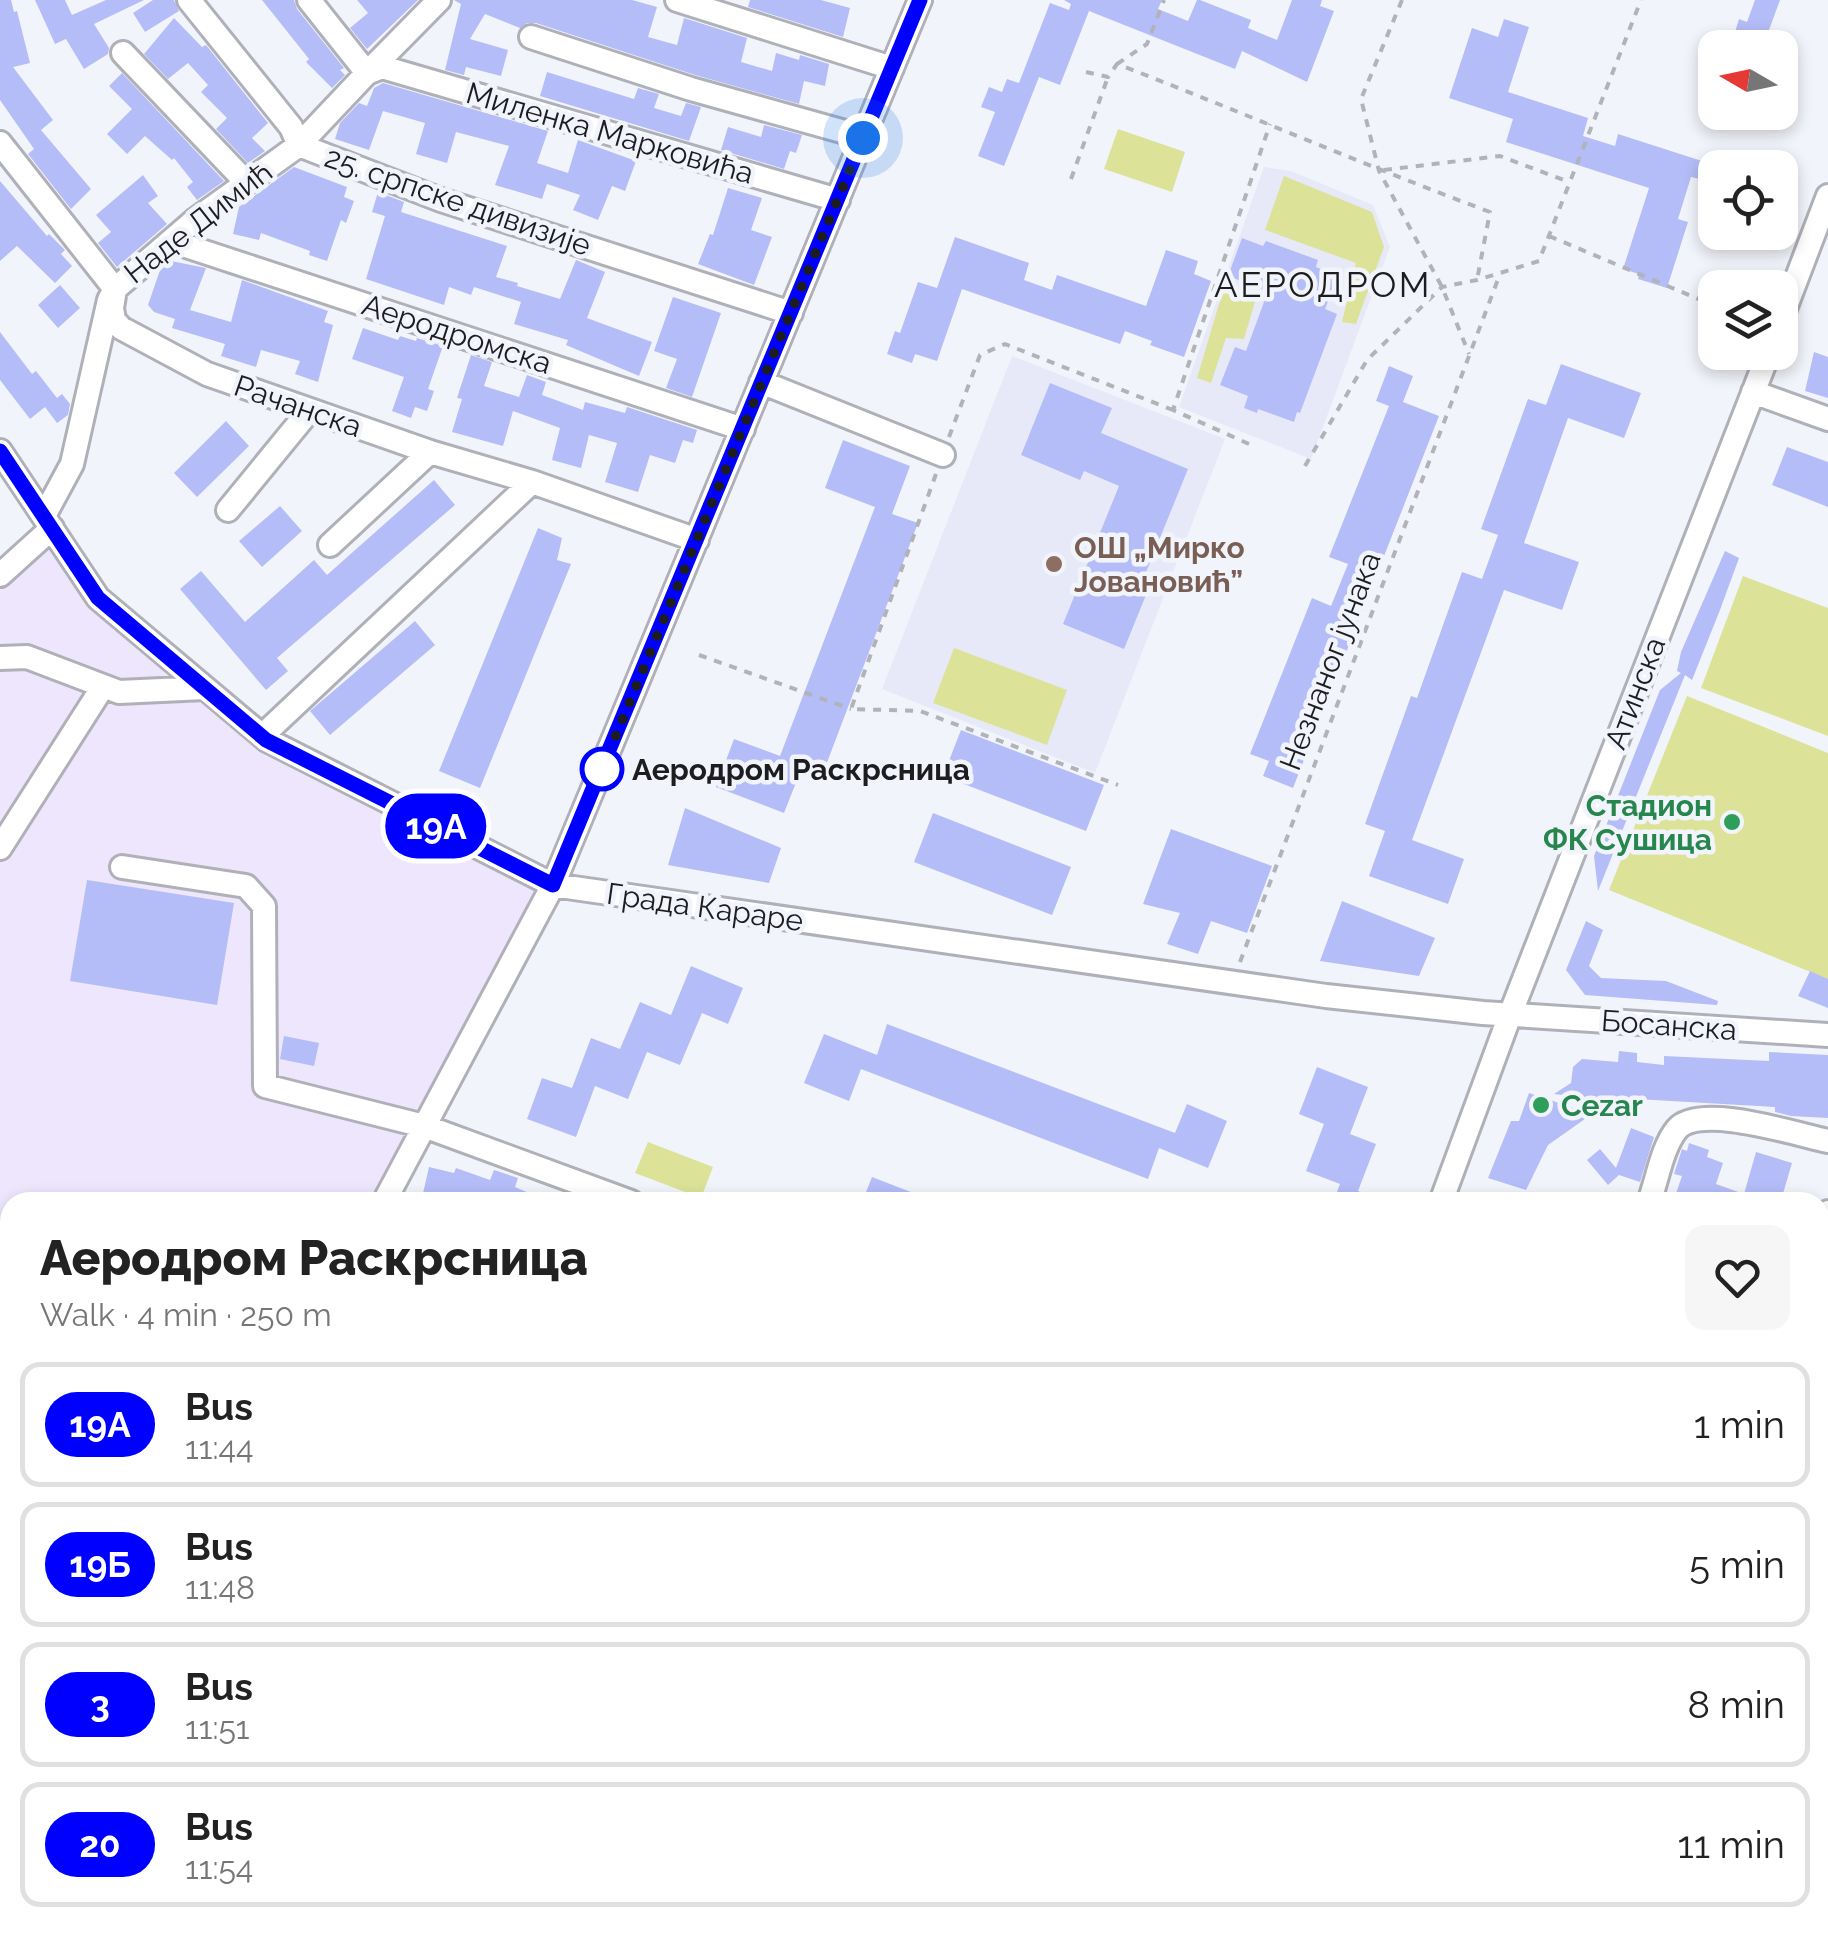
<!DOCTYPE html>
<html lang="en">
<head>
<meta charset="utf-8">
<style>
  body { margin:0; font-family:Raleway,sans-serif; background:#f6f6f6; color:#222; height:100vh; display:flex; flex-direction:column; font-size:38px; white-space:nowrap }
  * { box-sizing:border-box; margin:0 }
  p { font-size:32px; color:#767676 }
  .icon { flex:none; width:55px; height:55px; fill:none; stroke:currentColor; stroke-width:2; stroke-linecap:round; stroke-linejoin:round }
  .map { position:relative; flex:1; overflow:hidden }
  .drawer { position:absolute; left:0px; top:1192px; width:1830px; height:752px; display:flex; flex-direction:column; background:#fff; border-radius:30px 30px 0 0; box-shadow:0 5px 15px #0003 }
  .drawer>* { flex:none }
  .badge { padding:0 20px; border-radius:32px; font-size:35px; line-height:65px }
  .needle { width:65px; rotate:279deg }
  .fabs { position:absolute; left:1698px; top:30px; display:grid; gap:20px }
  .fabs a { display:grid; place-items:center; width:100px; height:100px; border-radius:20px; background:#fff; box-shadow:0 5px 15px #0003; font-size:50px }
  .you { position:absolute; width:50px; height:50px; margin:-25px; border:8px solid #fff; border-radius:50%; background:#1a73e8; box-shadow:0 0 0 15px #1a73e833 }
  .map>.badge { position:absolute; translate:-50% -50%; box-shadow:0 0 0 5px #fff }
  .round { display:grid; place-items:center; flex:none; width:105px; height:105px; border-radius:20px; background:#f6f6f6 }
  .overview { display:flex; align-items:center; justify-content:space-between; height:170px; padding:0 40px }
  h1 { font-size:48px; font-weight:800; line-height:75px }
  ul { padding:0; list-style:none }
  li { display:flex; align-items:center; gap:30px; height:125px; margin:0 20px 15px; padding:0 20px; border:5px solid #e0e0e0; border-radius:20px }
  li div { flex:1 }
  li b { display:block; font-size:38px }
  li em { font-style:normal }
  li .badge { min-width:110px; font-weight:700; text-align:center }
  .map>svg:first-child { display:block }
  .built { fill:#e7e9f8 }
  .industrial { fill:#ede6fc }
  .green { fill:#dce398 }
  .building { fill:#b4bdf7 }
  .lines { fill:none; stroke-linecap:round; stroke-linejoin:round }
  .minor-casing { stroke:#b0b1b8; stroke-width:28 }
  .path { stroke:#b1b3b9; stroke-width:4; stroke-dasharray:8 8; stroke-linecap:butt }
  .minor { stroke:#fff; stroke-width:22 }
  .line-casing { stroke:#fff; stroke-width:22 }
  .line { stroke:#00f; stroke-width:15 }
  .walk { stroke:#1d1d20; stroke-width:10; stroke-dasharray:0 18 }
  .education-dot { fill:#8d6e63; stroke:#f2f4fb; stroke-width:4 }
  .stop-dot { fill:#fff; stroke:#00f; stroke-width:5 }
  .leisure-dot { fill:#2e9e5b; stroke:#f2f4fb; stroke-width:4 }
  .labels { text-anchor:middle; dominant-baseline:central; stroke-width:9; stroke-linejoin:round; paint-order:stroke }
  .street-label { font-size:30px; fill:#1d1d20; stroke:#f2f4fb }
  .education-label { font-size:30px; font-weight:bold; fill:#785e54; stroke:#f2f4fb; text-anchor:start }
  .stop-label { font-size:30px; font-weight:bold; fill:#1d1d20; stroke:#f2f4fb; text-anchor:start }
  .leisure-label { font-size:30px; font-weight:bold; fill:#27864d; stroke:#f2f4fb; text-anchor:end }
  .quarter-label { font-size:35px; letter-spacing:2.5px; fill:#1d1d20; stroke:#f2f4fb }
</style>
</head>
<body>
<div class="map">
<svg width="1828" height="1943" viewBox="0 0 1828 1943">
  <rect width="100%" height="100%" fill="#f2f4fb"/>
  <path class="built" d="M1264,167L1291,171L1373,205L1390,247L1311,459L1179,407Z
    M1012,356L1225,439L1095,773L882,689Z"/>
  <path class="industrial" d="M52,528L98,598L267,740L553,885L384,1202H10V1628L0,1615V575Z"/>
  <path class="green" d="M1118,129L1185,152L1172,192L1104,169Z
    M1284,176L1372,212L1384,247L1356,324L1342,322L1356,263L1265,230Z
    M1225,284L1257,295L1244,339L1226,338L1211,383L1197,378Z
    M1743,576L1828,608V736L1701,688Z
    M954,648L1067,690L1047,745L933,703Z
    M1687,696L1828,753V979L1609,890Z
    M648,1142L713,1167L701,1198L635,1173Z"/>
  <path class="building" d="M0,0H11L14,12L17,11L30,63L13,67L53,120L41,130L91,189L71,209L28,154L34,149L0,100Z
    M35,0H65L72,15L106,0H144L94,24L109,48L108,54L84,69L66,39L55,44Z
    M153,0H174L179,11L145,32L133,13Z
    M262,0H294L297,9L344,68L340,70L345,75L332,88L306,62L309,59Z
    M357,0H418L367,49L350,28L368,13Z
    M454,0H632L657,7L648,37L677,45L684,18L747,38L741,62L772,71L776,53L799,60L800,55L829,64L825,86L804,81L799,104L695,75L536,23H527L520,28L485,14L470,39L508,50L501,76L466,67L464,75L445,70L461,4Z
    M750,0H821L850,8L843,37L748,7Z
    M1064,0H1162L1158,9L1188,21L1197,0H1200L1251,20L1248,28L1277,40L1292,0H1322L1320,6L1334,11L1307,82L1242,51L1235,69L1089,11L1060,85L1039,77L1004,166L978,156L995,112L981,107L989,87L1002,92L1007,79L1019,83L1050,3L1069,10L1071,4Z
    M1755,0H1780L1769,30L1786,36L1782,48H1730L1739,19L1747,22Z
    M174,18L202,47L206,45L268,123L252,138L265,151L248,163L216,129L227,118L201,92L208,85L188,63L168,79L144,54Z
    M1504,19L1529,27L1508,92L1588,118L1583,136L1615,146L1618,134L1705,162L1700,179L1691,177L1678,219L1688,222L1667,288L1638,279L1639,274L1623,269L1649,188L1506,142L1513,119L1449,98L1472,28L1498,37Z
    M547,72L634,99L638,88L659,94L654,108L681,116L686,103L701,107L689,141L540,96Z
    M122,73L224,181L197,200L187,187L193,182L174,158L172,160L145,136L127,154L107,134L132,109L109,86Z
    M383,83L548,131L537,163L568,173L578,140L636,161L625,191L612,186L598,220L573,210L580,195L547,184L542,199L495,185L509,146L456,132L447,163L416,154L425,123L383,111L369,150L335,139L340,123L359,103L367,106L374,88Z
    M764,125L802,135L796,153L790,151L784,169L721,150L728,127L761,137Z
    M294,167L347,187L344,197L354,201L346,223L341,220L327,261L309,255L310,251L261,233L259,240L233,234L239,207Z
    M143,175L158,196L148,203L167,224L117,267L98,243L111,232L96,215Z
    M0,181L47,236L49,234L65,250L61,254L72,266L55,283L17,246L0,261Z
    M728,188L762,198L751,230L772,237L754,285L698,264L710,234L713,235Z
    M378,192L404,202L401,212L507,246L496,277L518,283L517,286L560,299L576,260L605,272L587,318L652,342L639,376L566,345L568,340L514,324L521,302L474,287L471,295L449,287L444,305L366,279L385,216L372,212Z
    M955,237L1029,263L1024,280L1052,290L1057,275L1146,306L1166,250L1198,261L1194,274L1211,281L1184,357L1150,345L1152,341L1125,331L1120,344L962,289L937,361L915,354L912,363L887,354L895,331L900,333L918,282L937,288Z
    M1242,238L1263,246L1266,241L1318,260L1316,267L1338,276L1325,309L1337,314L1300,413L1297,412L1294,422L1258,409L1257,413L1244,408L1248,396L1220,385L1235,347L1246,351L1268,291L1228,276Z
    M171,261L206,268L190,310L231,322L242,280L328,311L324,322L333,325L318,382L295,374L300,361L261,350L256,367L221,356L225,344L172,328L175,319L154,312L148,305L160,270Z
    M60,285L80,308L58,328L38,305Z
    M673,297L721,313L692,397L666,388L677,359L654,351Z
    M363,328L398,340L400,336L416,341L417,338L443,346L428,389L434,391L427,411L415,407L411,418L392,411L404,377L352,359Z
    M0,332L32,374L36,371L57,398L62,394L70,404L68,415L57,423L45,407L30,419L0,380Z
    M1814,352L1828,357V398L1805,391Z
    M471,355L492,362L484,386L519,397L527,375L546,382L542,395L583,410L585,402L625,413L627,407L697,430L693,443L683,440L675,463L650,455L638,492L605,482L617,443L589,435L581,468L552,460L560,428L513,411L503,446L452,432L462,399L457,398Z
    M1561,364L1641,393L1624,438L1568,418L1524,543L1579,562L1562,610L1504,590L1412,840L1464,859L1448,904L1369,876L1385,831L1365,824L1411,696L1417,698L1462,572L1482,579L1498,535L1481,529L1528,399L1546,405Z
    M1389,366L1413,376L1403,402L1439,416L1293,788L1263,776L1269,761L1250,754L1312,598L1331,606L1348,564L1329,557L1389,406L1376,401Z
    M1050,383L1112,408L1101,433L1188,469L1138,592L1146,595L1124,649L1063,624L1119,486L1084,471L1080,480L1021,455Z
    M226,421L249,446L197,497L174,473Z
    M843,440L910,466L892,514L918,523L823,773L803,765L784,813L716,787L734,739L780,756L875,507L825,488Z
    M1787,447L1828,462V507L1772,485Z
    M434,480L455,505L277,658L288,671L266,690L180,589L201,571L245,622L314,560L327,575Z
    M280,506L302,531L262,567L239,541Z
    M538,528L562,538L557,560L571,564L480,788L439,771Z
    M1725,551L1739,558L1720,610L1692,680L1685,675L1598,891L1594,856L1660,690L1681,673L1677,671L1681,652Z
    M415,621L435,645L330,735L310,711Z
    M961,730L1104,785L1086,831L943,776Z
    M685,808L781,848L769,883L668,865Z
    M933,813L1071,867L1052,915L914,862Z
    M1171,829L1272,866L1247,933L1211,921L1198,954L1167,944L1180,913L1143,904Z
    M87,880L234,903L217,1005L70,981Z
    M1342,901L1435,938L1419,976L1320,961Z
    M1586,921L1603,930L1589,966L1601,978L1666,981L1718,1001L1717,1005L1585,995L1566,970Z
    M691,966L743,988L728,1024L702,1013L680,1065L647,1052L628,1099L595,1086L576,1137L527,1119L542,1078L572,1088L591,1038L620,1049L640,1002L671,1015Z
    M1810,971L1828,979V1008L1798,996Z
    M887,1024L1175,1133L1187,1104L1227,1121L1208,1168L1159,1148L1148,1179L861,1069L849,1101L804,1083L824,1034L877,1055Z
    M284,1036L319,1043L314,1066L280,1059Z
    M1619,1051L1637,1053V1062L1664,1065V1056L1769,1061V1052L1828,1055V1118L1791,1116L1775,1112V1107L1636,1099V1104L1554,1094L1571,1083L1573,1067L1582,1059L1618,1062Z
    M1317,1067L1368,1087L1350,1134L1376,1144L1358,1191L1384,1202H1333L1340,1184L1306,1171L1324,1124L1299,1114Z
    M1529,1093L1592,1114L1548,1145L1526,1190L1488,1178L1511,1121H1519Z
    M1631,1128L1654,1137L1640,1182L1619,1175L1608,1185L1587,1160L1600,1149L1616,1168Z
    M1689,1143L1709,1150L1707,1157L1723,1163L1716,1184L1744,1194L1756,1152L1792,1163L1782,1197L1766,1192L1762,1202H1673L1682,1176L1674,1174L1682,1149L1687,1151Z
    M429,1167L454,1173L456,1168L490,1180L494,1170L518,1178L515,1187L550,1202H421Z
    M872,1177L934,1201V1202H862Z"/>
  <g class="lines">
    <g class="minor-casing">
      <path id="minor" d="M189,0L291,127L299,145L441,200L791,313
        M309,0L367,73L439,0
        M677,0L892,68
        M531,37L691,89L863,137
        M123,53L245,181
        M0,143L115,289L112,308L114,320L121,328L207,374L430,452L532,482L697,540
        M171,241L743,429
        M1780,322L1828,196
        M761,382L943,455
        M1753,392L1828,419
        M0,451L98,598L267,740L553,885L1326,996L1483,1013L1828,1035
        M228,510L309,411
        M44,516L72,464L109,300L115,289L195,220L299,145L367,73L382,67L838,200
        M330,545L430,452
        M0,575L52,528
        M0,658L27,657L119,692L205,688
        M262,736L532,482
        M0,848L102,688
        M122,867L246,886L264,906L265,1086L424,1126L631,1202
        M384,1202L553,885L920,0
        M1441,1202L1510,1015L1769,352
        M1649,1202C1657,1181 1662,1147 1677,1129C1700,1103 1795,1134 1828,1141
        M1820,1236L1828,1212
        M1820,1261H1828
        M0,1615L10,1628
        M0,1865L10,1853
        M609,1935L611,1943
        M1067,1935L1093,1943
        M1671,1935L1672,1943
        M95,1943L102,1935
        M287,1943L293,1935
        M1179,1943L1181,1935
        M1550,1943L1553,1935"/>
    </g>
    <path class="path" d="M1402,0L1361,99L1379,171L1442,287L1469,354
      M1117,64L1147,44L1164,0
      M1086,72L1108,77L1117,64C1242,112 1364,165 1490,212L1477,280
      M1384,170L1500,156L1569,182
      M1071,179L1108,77
      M1549,236L1715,306
      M949,437L980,355L1005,344L1173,410
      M1249,444L1173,410L1270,124
      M1305,466L1367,360L1442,287L1477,280L1539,261L1641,0
      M936,474L851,709L920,711L1118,785
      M699,655L851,709
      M1240,962L1500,274
      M1408,1943L1411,1935"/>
    <use href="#minor" class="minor"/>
  </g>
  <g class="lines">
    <g class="line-casing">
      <path id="line" d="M0,451L98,598L266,740L553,885L920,0"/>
    </g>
    <use href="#line" class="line"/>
    <path class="walk" d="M602,769L863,138"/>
  </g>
  <circle class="education-dot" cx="1054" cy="564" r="10"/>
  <circle class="stop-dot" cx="602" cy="769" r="20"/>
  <g class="leisure-dot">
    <circle cx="1732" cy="822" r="10"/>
    <circle cx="1541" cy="1105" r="10"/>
  </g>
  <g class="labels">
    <g class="street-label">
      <text transform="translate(610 133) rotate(16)">Миленка Марковића</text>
      <text transform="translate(458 201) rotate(19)">25. српске дивизије</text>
      <text transform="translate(198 222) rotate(-38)">Наде Димић</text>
      <text transform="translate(457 334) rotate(18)">Аеродромска</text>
      <text transform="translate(298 406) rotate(19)">Рачанска</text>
      <text transform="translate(1330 661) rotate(-69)">Незнаног јунака</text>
      <text transform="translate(1635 693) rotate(-69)">Атинска</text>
      <text transform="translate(705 907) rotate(8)">Града Караре</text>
      <text transform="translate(1669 1025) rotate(4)">Босанска</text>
    </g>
    <g class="education-label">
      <text x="1074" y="547">ОШ „Мирко<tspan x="1074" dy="34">Јовановић”</tspan></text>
    </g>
    <g class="stop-label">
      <text x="632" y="769">Аеродром Раскрсница</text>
    </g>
    <g class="leisure-label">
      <text x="1712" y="805">Стадион<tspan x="1712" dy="34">ФК Сушица</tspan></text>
      <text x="1561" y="1105" text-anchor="start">Cezar</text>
    </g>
    <g class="quarter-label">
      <text x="1323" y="284">АЕРОДРОМ</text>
    </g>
  </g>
</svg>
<div class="fabs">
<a><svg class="needle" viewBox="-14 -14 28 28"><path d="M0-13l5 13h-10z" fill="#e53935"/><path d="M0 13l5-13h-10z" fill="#767676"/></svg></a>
<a><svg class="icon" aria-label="locate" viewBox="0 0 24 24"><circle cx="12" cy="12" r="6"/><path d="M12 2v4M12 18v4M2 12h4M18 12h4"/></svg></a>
<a><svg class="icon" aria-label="layers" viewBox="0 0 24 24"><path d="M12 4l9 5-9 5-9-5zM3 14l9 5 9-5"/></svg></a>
</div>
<div class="you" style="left:863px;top:138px"></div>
<b class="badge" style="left:436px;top:826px;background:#00f;color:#fff">19А</b>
<section class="drawer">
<div class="overview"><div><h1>Аеродром Раскрсница</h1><p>Walk · 4 min · 250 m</p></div><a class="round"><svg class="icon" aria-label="heart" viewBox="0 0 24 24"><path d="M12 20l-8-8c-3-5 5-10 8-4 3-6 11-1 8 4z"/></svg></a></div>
<ul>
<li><span class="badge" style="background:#00f;color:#fff">19А</span><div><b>Bus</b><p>11:44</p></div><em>1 min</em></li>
<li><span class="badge" style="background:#00f;color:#fff">19Б</span><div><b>Bus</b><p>11:48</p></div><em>5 min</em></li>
<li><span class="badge" style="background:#00f;color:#fff">3</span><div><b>Bus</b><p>11:51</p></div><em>8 min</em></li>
<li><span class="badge" style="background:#00f;color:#fff">20</span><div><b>Bus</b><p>11:54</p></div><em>11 min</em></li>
</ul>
</section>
</div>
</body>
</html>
